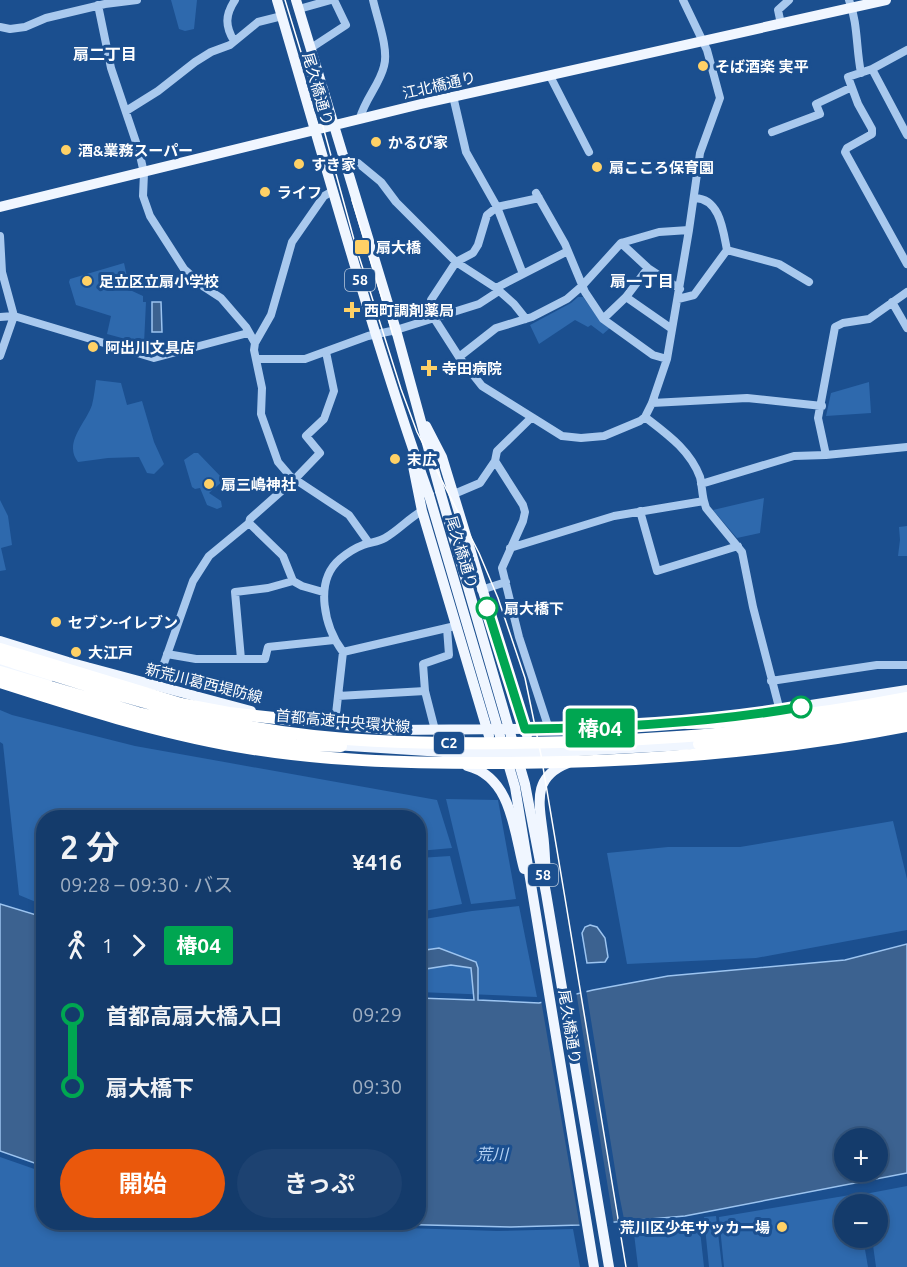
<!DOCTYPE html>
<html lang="ja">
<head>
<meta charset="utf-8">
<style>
  body { margin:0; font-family:Ubuntu,"Noto Sans JP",sans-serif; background:#1d4271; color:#f1f3f6; height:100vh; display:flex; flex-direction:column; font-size:22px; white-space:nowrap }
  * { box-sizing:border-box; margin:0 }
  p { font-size:20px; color:#9dadc1 }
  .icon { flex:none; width:33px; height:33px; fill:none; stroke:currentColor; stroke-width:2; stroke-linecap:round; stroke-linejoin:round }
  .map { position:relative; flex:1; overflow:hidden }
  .drawer { position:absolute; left:36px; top:810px; width:390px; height:420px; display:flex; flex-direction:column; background:#143b6b; border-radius:24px; box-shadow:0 3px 9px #0003,0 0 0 2px #33557e }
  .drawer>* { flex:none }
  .badge { padding:0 12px; border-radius:4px; font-size:21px; line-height:39px }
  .controls { position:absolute; left:834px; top:1128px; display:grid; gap:12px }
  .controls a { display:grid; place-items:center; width:54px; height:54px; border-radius:50%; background:#143b6b; box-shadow:0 3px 9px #0003,0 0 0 2px #33557e; font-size:30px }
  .map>.badge { position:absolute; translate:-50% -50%; box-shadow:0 0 0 3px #fff }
  .legs { display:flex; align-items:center; gap:9px; height:66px; padding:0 24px; font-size:20px }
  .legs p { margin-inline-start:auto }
  .summary { display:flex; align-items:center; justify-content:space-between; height:102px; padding:0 24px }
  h1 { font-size:33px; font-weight:700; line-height:45px }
  .action { display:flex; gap:12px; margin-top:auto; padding:12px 24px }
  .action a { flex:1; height:69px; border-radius:36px; background:#ea580c; color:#fff; font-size:24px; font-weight:700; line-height:69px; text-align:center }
  .action a+a { background:#1d4271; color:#f1f3f6 }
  ul { padding:0 24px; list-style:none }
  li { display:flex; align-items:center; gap:21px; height:72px; font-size:22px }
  li i { display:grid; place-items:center; width:9px; height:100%; margin:0 8px; background:currentColor }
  li i::after { content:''; width:15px; height:15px; margin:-8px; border:4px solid; border-radius:50%; background:#143b6b }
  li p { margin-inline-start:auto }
  li:first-child i { background:linear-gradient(#0000 50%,currentColor 0) }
  li:last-child i { background:linear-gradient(currentColor 50%,#0000 0) }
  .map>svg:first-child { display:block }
  .green { fill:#2e69ad }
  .water { fill:#3c6290; stroke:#9cc4f0; stroke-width:1.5; fill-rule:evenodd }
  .pier { fill:#1b4f8f }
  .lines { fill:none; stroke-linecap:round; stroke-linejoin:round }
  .minor { stroke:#a9c9ee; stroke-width:8 }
  .major { stroke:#f0f6ff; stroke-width:10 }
  .highway { stroke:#fff; stroke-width:12 }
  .tram { stroke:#fff; stroke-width:1.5 }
  .major-bridge { stroke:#f0f6ff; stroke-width:10 }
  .highway-bridge { stroke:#fff; stroke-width:12 }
  .line-1-casing { stroke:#fff; stroke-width:14 }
  .line-1 { stroke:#00a651; stroke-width:9 }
  .poi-dot { fill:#ffd166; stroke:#1b4f8f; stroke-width:2 }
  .stop-1-dot { fill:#fff; stroke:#00a651; stroke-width:3 }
  .labels { text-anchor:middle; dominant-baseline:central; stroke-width:6; stroke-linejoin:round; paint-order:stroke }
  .shield { fill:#1b4f8f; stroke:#bbcadd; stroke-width:1.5 }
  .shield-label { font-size:14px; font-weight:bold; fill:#fff }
  .poi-label { font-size:15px; font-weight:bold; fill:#fff; stroke:#1b4f8f; text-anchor:start }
  .street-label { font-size:15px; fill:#fff; stroke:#1b4f8f }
  .stop-label { font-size:15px; font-weight:bold; fill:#fff; stroke:#1b4f8f; text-anchor:start }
  .neighbourhood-label { font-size:16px; font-weight:bold; fill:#fff; stroke:#1b4f8f }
  .water-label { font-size:16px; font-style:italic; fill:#b5d3f5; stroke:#1b4f8f }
</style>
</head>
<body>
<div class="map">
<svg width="907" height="1267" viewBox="0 0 907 1267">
  <rect width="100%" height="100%" fill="#1b4f8f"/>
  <path class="green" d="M171,0H197L194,29L185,31L179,29Z
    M124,263L130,290L143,296V302H146L144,344L107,334L111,316L76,305L69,282L70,279Z
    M578,297H583L601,322L610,328L603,334L591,325L588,327L575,320L539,344L530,325L571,303Z
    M96,380L121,383L127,405L142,401L154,442L164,464L154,474L147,473L139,457L108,458L78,462C63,443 86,423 92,405C94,397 95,388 96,380Z
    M869,382L871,413L826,416L831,393Z
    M194,453H198L224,480L209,493L221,501L222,507L217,509L207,505L200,488L195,489L192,487L184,460Z
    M764,498L760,533L737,538L713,510Z
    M0,500L8,516L12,545L1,548L6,570L0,571Z
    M907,526V556H898L900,540L899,527Z
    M0,710L12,715L135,746L437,800L452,848L419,851L418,818H44L43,905L19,895L3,744L0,742Z
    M446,799L498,800L516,899L471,904Z
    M893,821L907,879V930L756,958L627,964L607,853L668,847H740Z
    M450,856L462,904L419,912V858Z
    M519,906L537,997L419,992V920L472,911Z
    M0,1157L43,1172L44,1222H295L315,1225L497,1231L573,1229L580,1267H0Z
    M907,1186V1267H876L872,1238H878V1204H866L865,1194Z
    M856,1194L858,1204H844V1238H863L868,1267H724L719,1217Z
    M716,1216L722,1267H709L704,1217Z
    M699,1221L704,1267H638L633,1225Z"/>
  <path class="water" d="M152,302H161L162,332H152Z
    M0,904L43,917V1166L0,1151Z
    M590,925L597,927L605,938L608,957L605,962L587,963L582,933L585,927Z
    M907,944V1173L685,1216L580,1225L511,1227L344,1223L418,1222L419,998L474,1000L471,968L451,965L419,970V951L439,948L476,962L478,968V1000L539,1003L593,990L668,976L845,960ZM844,1138H878V1172H844Z"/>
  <path class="pier" d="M586,989L619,1194L625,1224L618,1225L580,990Z
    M576,991L614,1225L580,1228L541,1000Z"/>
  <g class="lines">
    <path class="minor" d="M683,0L707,50L720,98L700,153L689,230L667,359L652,403L645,417C667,434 690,450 700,477C702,485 702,494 704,501
      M849,0C858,23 856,48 861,73
      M98,5L111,68L139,151L144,173L143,196L150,216L184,269L204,287L221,298L246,327L255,343
      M299,9L331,0
      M781,24L778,10L789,0
      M0,27L10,29L25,27L46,18L105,4L137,0
      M234,41C225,26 225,15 235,0
      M311,48L346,25L334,0
      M907,50L872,69L848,77L858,104L872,129V134L847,148L845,152L907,264
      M872,69L907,135
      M550,76L589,152
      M453,96L466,152L497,207L523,274
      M126,111L158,91L195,62L211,52L230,45L258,22L282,16
      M360,118C365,99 380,84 384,66C389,49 377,18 373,0
      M772,132L820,114L816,104L850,88
      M347,166L358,163L381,182L396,202L456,262L496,288L514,304L526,319
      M333,191L324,196L292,242L271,315L255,343L254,350L262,388L261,414L278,462L290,476L349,515L369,543
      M536,193L565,244L585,292L603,319L653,355L667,359
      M539,198L497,207L487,215L478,245L473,253L456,262L431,300V309L434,318L459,357L482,386L562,436L581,438L604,436L640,421L645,417
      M0,236L2,272L14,316L0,356
      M621,243L648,268L680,289
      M727,250L779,264L809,282
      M496,288L568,251
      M626,297L672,329
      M678,299L694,295L727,250C723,230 720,199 695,198
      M892,302L907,328
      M0,317L14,316L154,358L248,333
      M603,319L626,297L648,268
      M459,357L496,328L532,317L567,299L582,286L621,243L659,232L689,230
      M256,359H305L368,336L396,330L479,304L499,291
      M652,403L747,398L822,406
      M826,455L818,418L835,327L843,323L869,319L907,292
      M495,461L523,505L525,512L523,521L502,568L519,637L549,729
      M701,484L794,456L826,455L907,447
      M454,494L480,483L495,461L497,451L531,418
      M640,511L657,571L738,546
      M249,523L283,556L293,581L302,586L323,592
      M510,548L614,516L704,501L706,508L742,552L753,607L780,711
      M481,590L506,582
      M343,652L451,627
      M167,654L196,659H265L268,647L334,640
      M241,659L235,592L268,588L293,581
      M771,681L877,665H907
      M156,686L193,581L209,556L249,523L250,519L295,479L320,453L306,436L324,419L334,391L326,352
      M338,696L425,691
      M335,723L343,652C325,628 313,582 340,559C346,554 355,548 363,545C371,542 378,542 385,538C399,530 409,518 422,511
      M435,730L425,691L423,664L449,655L447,628"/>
    <path class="major" d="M277,0C326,165 371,332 429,495
      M296,0L396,330L440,491
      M0,207L421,104L886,0
      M426,426L442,457L527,735
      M411,456L422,511L489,736
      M0,641L68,662L251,711
      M0,665L47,680
      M753,714L907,690
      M287,719L392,730L610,728L693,722
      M334,745L443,752H560L705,744
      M467,766C512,777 514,832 524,869
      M546,877C545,862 545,848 543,834C539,802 532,777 568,763"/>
    <path class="highway" d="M0,649L181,704L229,713L293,720
      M687,723C761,722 835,712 907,698
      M238,736L295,745L341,746
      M699,744L792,736L907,716"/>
    <path class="tram" d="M285,0L316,101L356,247L401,389L417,432L479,553L498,598L525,678L541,755L565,898L626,1267
      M352,200L393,335"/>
    <path class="major-bridge" d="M440,491L525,784L546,893L609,1267
      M429,495L515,787L594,1267"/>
    <path class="highway-bridge" d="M0,658C79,683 159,709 240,725C328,742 418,744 507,743C641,742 775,734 907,706
      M0,672L138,713L238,736
      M0,682C78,707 156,732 236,746C320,761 404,763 489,763C629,763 769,753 907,726"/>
  </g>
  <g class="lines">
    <g class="line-1-casing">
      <path id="line-1" d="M487,608L525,729C618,728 709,723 801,707"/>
    </g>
    <use href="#line-1" class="line-1"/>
  </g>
  <g class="poi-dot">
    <circle cx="703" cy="66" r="6"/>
    <circle cx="376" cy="142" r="6"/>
    <circle cx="66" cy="150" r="6"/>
    <circle cx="299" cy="164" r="6"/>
    <circle cx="597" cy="167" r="6"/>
    <circle cx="265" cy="192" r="6"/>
    <rect x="354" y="239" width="16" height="16" rx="3"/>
    <circle cx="87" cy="281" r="6"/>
    <path d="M349 301h6v6h6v6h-6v6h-6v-6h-6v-6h6z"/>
    <circle cx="93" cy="347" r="6"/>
    <path d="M426 359h6v6h6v6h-6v6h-6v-6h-6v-6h6z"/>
    <circle cx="395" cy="459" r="6"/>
    <circle cx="209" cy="484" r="6"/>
    <circle cx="56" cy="622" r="6"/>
    <circle cx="76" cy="652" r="6"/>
    <circle cx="782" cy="1227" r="6"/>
  </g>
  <g class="stop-1-dot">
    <circle cx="487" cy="608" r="10"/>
    <circle cx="801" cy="707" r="10"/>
  </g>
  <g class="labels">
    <g class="shield">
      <rect x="345" y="269" width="30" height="22" rx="4.5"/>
      <rect x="434" y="732" width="30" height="22" rx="4.5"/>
      <rect x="528" y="864" width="30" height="22" rx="4.5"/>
    </g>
    <g class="shield-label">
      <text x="360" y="280">58</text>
      <text x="449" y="743">C2</text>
      <text x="543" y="875">58</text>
    </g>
    <g class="poi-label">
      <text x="715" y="66">そば酒楽 実平</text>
      <text x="388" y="142">かるび家</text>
      <text x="78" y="150">酒&amp;業務スーパー</text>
      <text x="311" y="164">すき家</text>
      <text x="609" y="167">扇こころ保育園</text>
      <text x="277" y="192">ライフ</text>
      <text x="376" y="247">扇大橋</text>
      <text x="99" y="281">足立区立扇小学校</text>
      <text x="364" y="310">西町調剤薬局</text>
      <text x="105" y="347">阿出川文具店</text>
      <text x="442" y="368">寺田病院</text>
      <text x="407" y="459">末広</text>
      <text x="221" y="484">扇三嶋神社</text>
      <text x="68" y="622">セブン-イレブン</text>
      <text x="88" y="652">大江戸</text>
      <text x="770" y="1227" text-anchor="end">荒川区少年サッカー場</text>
    </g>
    <g class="street-label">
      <text transform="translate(439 85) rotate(-13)">江北橋通り</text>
      <text transform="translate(318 89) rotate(74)">尾久橋通り</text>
      <text transform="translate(462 552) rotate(73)">尾久橋通り</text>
      <text transform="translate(204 683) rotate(14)">新荒川葛西堤防線</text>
      <text transform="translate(343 721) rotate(5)">首都高速中央環状線</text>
      <text transform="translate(570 1027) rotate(81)">尾久橋通り</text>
    </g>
    <g class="stop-label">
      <text x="504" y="608">扇大橋下</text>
    </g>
    <g class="neighbourhood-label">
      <text x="105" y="54">扇二丁目</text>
      <text x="642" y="281">扇一丁目</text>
    </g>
    <g class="water-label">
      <text x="492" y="1154">荒川</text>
    </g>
  </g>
</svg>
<div class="controls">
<a>+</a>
<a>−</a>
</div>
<b class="badge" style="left:600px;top:728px;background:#00a651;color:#fff">椿04</b>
<section class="drawer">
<div class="summary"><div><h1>2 分</h1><p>09:28 – 09:30 · バス</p></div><b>¥416</b></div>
<div class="legs"><svg class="icon" aria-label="walk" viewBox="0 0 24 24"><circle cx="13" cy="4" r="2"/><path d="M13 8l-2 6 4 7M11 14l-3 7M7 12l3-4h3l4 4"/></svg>1<svg class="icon" aria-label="forward" viewBox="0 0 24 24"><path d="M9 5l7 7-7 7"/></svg><b class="badge" style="background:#00a651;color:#fff">椿04</b></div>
<ul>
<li><i style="color:#00a651"></i><b>首都高扇大橋入口</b><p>09:29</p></li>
<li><i style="color:#00a651"></i><b>扇大橋下</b><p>09:30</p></li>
</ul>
<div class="action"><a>開始</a><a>きっぷ</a></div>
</section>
</div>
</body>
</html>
